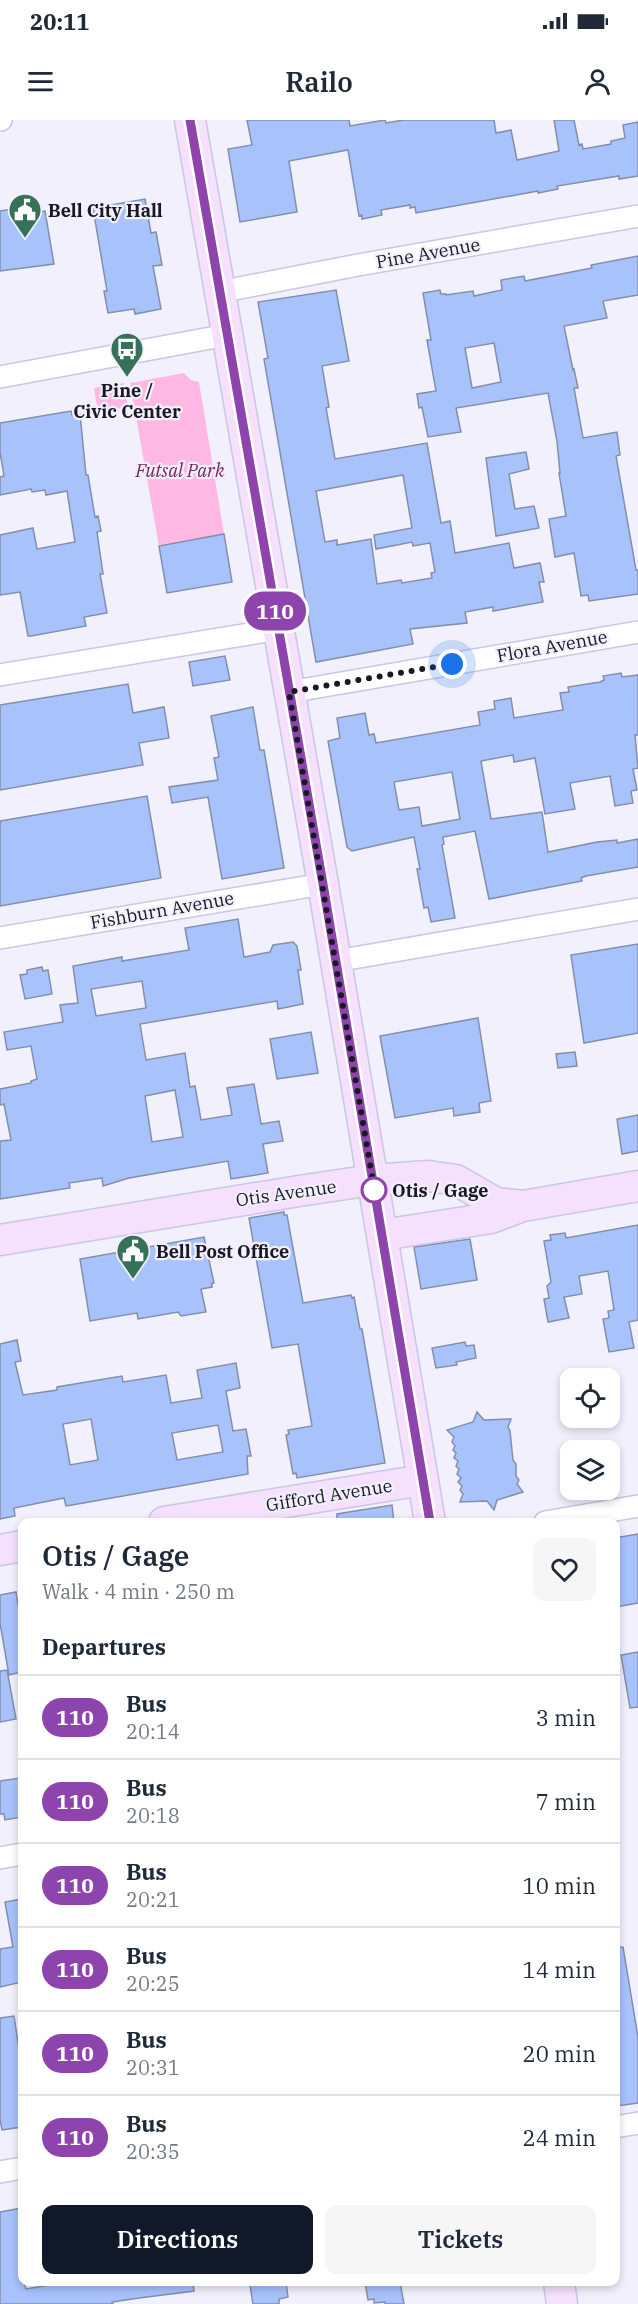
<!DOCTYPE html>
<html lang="en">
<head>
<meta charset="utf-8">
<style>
  body { margin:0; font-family:"IBM Plex Serif",serif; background:#f6f6f7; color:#1f2937; height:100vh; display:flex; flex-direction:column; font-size:22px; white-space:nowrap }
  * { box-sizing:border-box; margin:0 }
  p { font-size:20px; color:#747a83 }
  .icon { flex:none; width:33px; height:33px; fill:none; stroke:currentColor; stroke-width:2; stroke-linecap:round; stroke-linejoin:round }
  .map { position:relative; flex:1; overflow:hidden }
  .side { position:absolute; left:18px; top:1398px; width:602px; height:768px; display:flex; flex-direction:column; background:#fff; border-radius:12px; box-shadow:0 3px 9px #0003 }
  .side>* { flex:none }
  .badge { padding:0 12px; border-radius:20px; font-size:21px; line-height:39px }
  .controls { position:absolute; left:560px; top:1248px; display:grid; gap:12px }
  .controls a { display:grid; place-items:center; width:60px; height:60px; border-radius:12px; background:#fff; box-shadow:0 3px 9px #0003; font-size:30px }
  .you { position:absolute; width:30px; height:30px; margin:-15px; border:4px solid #fff; border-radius:50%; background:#1a73e8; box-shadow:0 0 0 9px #1a73e833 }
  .map>.badge { position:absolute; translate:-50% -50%; box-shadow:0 0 0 3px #fff }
  h2 { padding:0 24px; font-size:22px; line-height:54px }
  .round { display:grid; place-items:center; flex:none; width:63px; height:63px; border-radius:12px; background:#f6f6f7 }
  .head { display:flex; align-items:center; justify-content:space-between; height:102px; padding:0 24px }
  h1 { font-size:28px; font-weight:600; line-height:45px }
  .button { display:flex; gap:12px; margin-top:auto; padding:12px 24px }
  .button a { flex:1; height:69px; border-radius:12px; background:#111827; color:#fff; font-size:24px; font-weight:600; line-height:69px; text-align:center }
  .button a+a { background:#f6f6f7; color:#1f2937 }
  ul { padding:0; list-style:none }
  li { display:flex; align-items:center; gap:18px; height:84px; padding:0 24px; border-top:2px solid #e0e1e3 }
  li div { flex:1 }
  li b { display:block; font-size:22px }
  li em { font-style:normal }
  li .badge { min-width:66px; font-weight:700; text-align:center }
  .status { display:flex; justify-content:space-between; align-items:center; height:42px; padding:0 30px; background:#fff; direction:ltr }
  .status svg { height:16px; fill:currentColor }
  header { display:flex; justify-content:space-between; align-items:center; height:78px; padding:0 24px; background:#fff; font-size:27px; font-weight:600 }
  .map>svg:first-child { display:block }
  .green { fill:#ffb8e4 }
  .building { fill:#a8c2fc; stroke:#838faa; stroke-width:1.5; fill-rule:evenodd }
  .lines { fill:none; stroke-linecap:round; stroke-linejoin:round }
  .street-casing { stroke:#cac6e5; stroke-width:24 }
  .secondary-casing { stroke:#cac6e5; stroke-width:33 }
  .street { stroke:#fff; stroke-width:21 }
  .secondary { stroke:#f5e0fd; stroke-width:30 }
  .line-casing { stroke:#fff; stroke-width:14 }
  .line { stroke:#8e44ad; stroke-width:9 }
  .walk { stroke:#191823; stroke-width:6; stroke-dasharray:0 10.8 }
  .stop-dot { fill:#fff; stroke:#8e44ad; stroke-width:3 }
  .labels { text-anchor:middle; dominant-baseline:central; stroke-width:4.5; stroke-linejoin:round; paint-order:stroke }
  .poi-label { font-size:18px; font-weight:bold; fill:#191823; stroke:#f2f0fd; text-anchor:start }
  .street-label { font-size:18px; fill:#191823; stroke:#f2f0fd }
  .park-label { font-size:18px; font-style:italic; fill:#78225f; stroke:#f2f0fd }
  .stop-label { font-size:18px; font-weight:bold; fill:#191823; stroke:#f2f0fd; text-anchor:start }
</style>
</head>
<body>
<div class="status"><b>20:11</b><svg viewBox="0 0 49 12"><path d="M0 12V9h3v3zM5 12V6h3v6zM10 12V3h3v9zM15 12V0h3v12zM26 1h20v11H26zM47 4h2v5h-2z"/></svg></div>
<header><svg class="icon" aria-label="menu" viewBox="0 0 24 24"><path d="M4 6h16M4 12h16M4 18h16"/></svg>Railo<svg class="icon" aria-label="person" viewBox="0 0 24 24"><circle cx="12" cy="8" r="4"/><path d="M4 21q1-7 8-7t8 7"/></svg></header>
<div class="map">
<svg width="638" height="2184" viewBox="0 0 638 2184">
  <rect width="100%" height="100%" fill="#f2f0fd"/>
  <path class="green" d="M184,253L191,260L199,262L224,414L159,426L130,263Z
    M124,263L128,287L98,292L94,268Z"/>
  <path class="building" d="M247,0H349L350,6L385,0L386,3L404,0H494L496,13L511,10L517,40L559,31L554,0H574L579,25L582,24L583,29L611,24V21L625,18L623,5L638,2V56L619,59V56L557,66L558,69L538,73V71L416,93L415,87L410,88V85L381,90L382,95L362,99V95L359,96L348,30L289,41L297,92L240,102L228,29L252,25Z
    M145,79L151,113L156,112L162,145L153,146L161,189L135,194L134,189L108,193L104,171H107L93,88Z
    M18,88L19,95L45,91L54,144L0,151V91Z
    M638,136V175L603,181L607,198L564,206L573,250L574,249L578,268H574L583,318L617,312L620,335L616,336L636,450H638V474L589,481L588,475L581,476L574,433L555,437L549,399L566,396L559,353H560L557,321L548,273L456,288L461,312L428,317L422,287L419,288L417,274L436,271L427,220H431L423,173L440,170L441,174H446V175L473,171L474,176L502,170L501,160L524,156L525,161L592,148L591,145ZM494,223L501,262L472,268L465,228Z
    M336,170L349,241L322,246L329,287L326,288L335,339L427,323L441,403L450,401L455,433L509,423L514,448L540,443L544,462H539L543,482L493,491V487L465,492L467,503L410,509L413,524L316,542L264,239L268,238L258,182ZM403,355L412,408L374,415L376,429L412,422L413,426L430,423L435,452L431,453L432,458L402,463L401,460L377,464L371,419L337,425V420L325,422L316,371Z
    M71,291L72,295L80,294L86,355H88L95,397L98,396L101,411L97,412L103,454H100L107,493L84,497L86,506L31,516H28L20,472L0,475V415L33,408L37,429L75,422L67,371L46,375L45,370L32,372L31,369L0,375V357L4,356L0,332V303Z
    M526,332L529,349L509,354L515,389L534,386L539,408L496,416L486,338Z
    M224,414L232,462L167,473L159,426Z
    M225,536L230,560L193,566L189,542Z
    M621,553L622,557L638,555V615H635L638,648L633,649L637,670L631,671L633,683L615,686L610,656L570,663L575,689L545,694L535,638L514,642L513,635L481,641L491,699L542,692L548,732L597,722L617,720V723L638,719V747L586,756L581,758L582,761L489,779L475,711L443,717L444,724L442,725L455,798L431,802L428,787L424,788L417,749H420L414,717L352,731L347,727L328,621L340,618L337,598L365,593L369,615L374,614L376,623L480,605L478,592L495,589L494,581L511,578L514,598L563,590L560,573L569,572L568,567L600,562L604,560L603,556ZM452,652L460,699L422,706L419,687L399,690L394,662Z
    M128,564L133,593L164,587L169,618L139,623L143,645L0,670V585Z
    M253,587L260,630H264L284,748L222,759L208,677L172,683L169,667L218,660L214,638L219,637L211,596Z
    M147,676L161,758L0,786V701Z
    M238,799L244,837L270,832L273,825L293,822L297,826L301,850H298L303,884L278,889L277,881L140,904L146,940L185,933L190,967L195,966L201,1000L232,995L227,968L254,964L261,1004L279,1001L283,1021L263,1024L268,1053L231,1059L228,1041L129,1058L103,1066L102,1058L69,1063L70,1068L0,1079V1021L11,1020L4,984L0,985V969L31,963V961L37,959L31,926L7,930L4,912L63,902L60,885L78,883L73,846L122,837V841L189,830L185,808ZM142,861L146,888L96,896L91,869ZM175,970L183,1017L152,1022L145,976Z
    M638,824V913L584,923L571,835Z
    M42,847L43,851L48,850L52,874L25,879L20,855L27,854V850Z
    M478,898L491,981L479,983L480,992L454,996L453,988L395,998L380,916Z
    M311,912L318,953L277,959L270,919Z
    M575,932L577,946L558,948L556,934Z
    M638,995V1031L622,1034L617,999Z
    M284,1092V1095H287L303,1183L351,1175L352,1178L354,1177L360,1209H362L385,1343L297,1358L296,1353L293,1354L286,1315L289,1314L288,1310L312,1306L298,1224L272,1228L249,1098Z
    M638,1105V1200L629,1202L634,1228L609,1232L603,1199L609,1198L608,1191L614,1190L608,1151L579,1156L582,1174L564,1177L569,1198L548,1202L544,1179L549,1178L547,1166L551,1162L544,1121L551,1120L550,1115L565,1113L566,1118Z
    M204,1117L214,1163H212V1167L201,1169L206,1192L181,1196L178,1192L138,1199L137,1193L90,1201L80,1139Z
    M470,1119L477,1160L421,1169L414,1127Z
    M17,1220L21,1241L15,1242L23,1275L57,1270V1267L122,1256L123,1262L166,1255L171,1283L202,1278L197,1250L236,1243L240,1268L226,1271L233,1311L246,1309L251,1336H247L248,1354L72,1385L66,1386L64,1378L14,1388L15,1396L0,1399V1224ZM91,1299L98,1340L70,1345L63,1304ZM218,1305L223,1332L177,1340L172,1313Z
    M465,1222L466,1226L474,1225L476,1238L456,1242L457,1245L436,1248L432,1228Z
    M477,1292L484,1300L511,1299L508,1307L510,1311L513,1340L516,1344V1356L519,1360L517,1364L523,1372L497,1380L494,1390L487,1381L460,1382L463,1374L460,1370L462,1366L458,1362L461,1358L457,1354L459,1349L456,1346L458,1341L454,1338L456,1333L453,1330L455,1326L452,1322L454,1317L447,1310L473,1302Z
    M392,1385L394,1402H337V1394Z
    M638,1414V1483L615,1487V1418Z
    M16,1472L22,1510V1552L9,1555L0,1503V1475Z
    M638,1532V1587L630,1588L621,1535Z
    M7,1550L16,1599L0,1602V1551Z
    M20,1658L22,1697L5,1700L4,1694H0V1661Z
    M22,1779V1862L0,1867V1829L13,1827L5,1782Z
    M623,1827L638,1917V1983L617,1986L615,1976V1828Z
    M14,1896L22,1949V2007L2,2010L0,1999V1898Z
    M22,2088V2162H24L26,2169L67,2162H193L194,2171L139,2178L112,2182L113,2184H0V2092Z
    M272,2162H286L288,2177L279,2179V2184H253L250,2165Z
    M365,2162H400L404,2184H385V2182L374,2183V2179L368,2180Z"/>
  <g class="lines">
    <g class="street-casing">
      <path id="street" d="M0,0H1
        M219,172L358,145L638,96
        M0,257L227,215
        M0,555L279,509
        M289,572L638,512
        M0,818L323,764
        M336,841L638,789
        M545,1402L638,1386
        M0,1738L22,1734
        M615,2007L638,2003
        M0,2052L22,2048"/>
    </g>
    <g class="secondary-casing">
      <path id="secondary" d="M190,0L323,764L430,1402
        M382,1115L491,1098L520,1087
        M0,1120L299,1071L372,1060L428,1056L456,1060L496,1083L523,1086L638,1066
        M164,1402L423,1360
        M0,1430L22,1426
        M559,2162L562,2184"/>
    </g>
    <use href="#street" class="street"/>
    <use href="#secondary" class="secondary"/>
  </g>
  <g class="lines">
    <g class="line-casing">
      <path id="line" d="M190,0L323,764L430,1402"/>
    </g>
    <use href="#line" class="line"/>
    <path class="walk" d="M374,1070L376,1079L289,572L452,544"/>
  </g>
  <defs>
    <g id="civic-pin" transform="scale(1.725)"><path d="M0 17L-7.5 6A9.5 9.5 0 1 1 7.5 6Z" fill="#387159" stroke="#f2f0fd"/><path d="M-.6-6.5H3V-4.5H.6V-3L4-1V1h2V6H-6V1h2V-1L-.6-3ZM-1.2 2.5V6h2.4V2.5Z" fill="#fff"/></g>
    <g id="bus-pin" transform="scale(1.725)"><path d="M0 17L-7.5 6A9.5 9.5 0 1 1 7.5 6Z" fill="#387159" stroke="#f2f0fd"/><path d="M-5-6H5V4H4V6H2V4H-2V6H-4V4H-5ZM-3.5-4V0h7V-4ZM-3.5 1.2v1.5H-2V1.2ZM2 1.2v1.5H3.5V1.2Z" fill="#fff"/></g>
  </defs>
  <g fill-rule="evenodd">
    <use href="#civic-pin" x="25" y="90"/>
    <use href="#bus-pin" x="127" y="229"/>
    <use href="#civic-pin" x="133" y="1131"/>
  </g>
  <circle class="stop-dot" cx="374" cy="1070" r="12"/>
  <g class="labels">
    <g class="poi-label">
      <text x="48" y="90">Bell City Hall</text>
      <text x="127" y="270" text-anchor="middle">Pine /<tspan x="127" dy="21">Civic Center</tspan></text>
      <text x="156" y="1131">Bell Post Office</text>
    </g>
    <g class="street-label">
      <text transform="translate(428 133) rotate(-10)">Pine Avenue</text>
      <text transform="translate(552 526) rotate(-10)">Flora Avenue</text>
      <text transform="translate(162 790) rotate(-10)">Fishburn Avenue</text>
      <text transform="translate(286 1073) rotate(-8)">Otis Avenue</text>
      <text transform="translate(329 1375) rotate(-9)">Gifford Avenue</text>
    </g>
    <g class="park-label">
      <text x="180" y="350">Futsal Park</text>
    </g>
    <g class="stop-label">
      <text x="392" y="1070">Otis / Gage</text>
    </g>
  </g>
</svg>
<div class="controls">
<a><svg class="icon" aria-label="locate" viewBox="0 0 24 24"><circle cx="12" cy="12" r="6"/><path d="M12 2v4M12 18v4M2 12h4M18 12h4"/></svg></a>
<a><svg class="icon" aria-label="layers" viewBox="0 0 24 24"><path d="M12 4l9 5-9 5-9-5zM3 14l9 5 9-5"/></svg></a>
</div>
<div class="you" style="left:452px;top:544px"></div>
<b class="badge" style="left:275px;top:491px;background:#8e44ad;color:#fff">110</b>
<section class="side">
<div class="head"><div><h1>Otis / Gage</h1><p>Walk · 4 min · 250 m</p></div><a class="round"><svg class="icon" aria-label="heart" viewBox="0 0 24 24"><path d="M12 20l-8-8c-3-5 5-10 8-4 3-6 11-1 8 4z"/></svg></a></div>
<h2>Departures</h2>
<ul>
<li><span class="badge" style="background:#8e44ad;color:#fff">110</span><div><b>Bus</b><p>20:14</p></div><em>3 min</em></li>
<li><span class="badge" style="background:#8e44ad;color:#fff">110</span><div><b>Bus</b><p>20:18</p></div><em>7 min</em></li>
<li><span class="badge" style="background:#8e44ad;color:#fff">110</span><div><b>Bus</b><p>20:21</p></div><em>10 min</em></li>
<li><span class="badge" style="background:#8e44ad;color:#fff">110</span><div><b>Bus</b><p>20:25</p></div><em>14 min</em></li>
<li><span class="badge" style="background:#8e44ad;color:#fff">110</span><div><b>Bus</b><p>20:31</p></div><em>20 min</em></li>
<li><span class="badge" style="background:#8e44ad;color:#fff">110</span><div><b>Bus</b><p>20:35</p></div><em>24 min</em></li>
</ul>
<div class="button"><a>Directions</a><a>Tickets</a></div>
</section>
</div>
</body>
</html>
